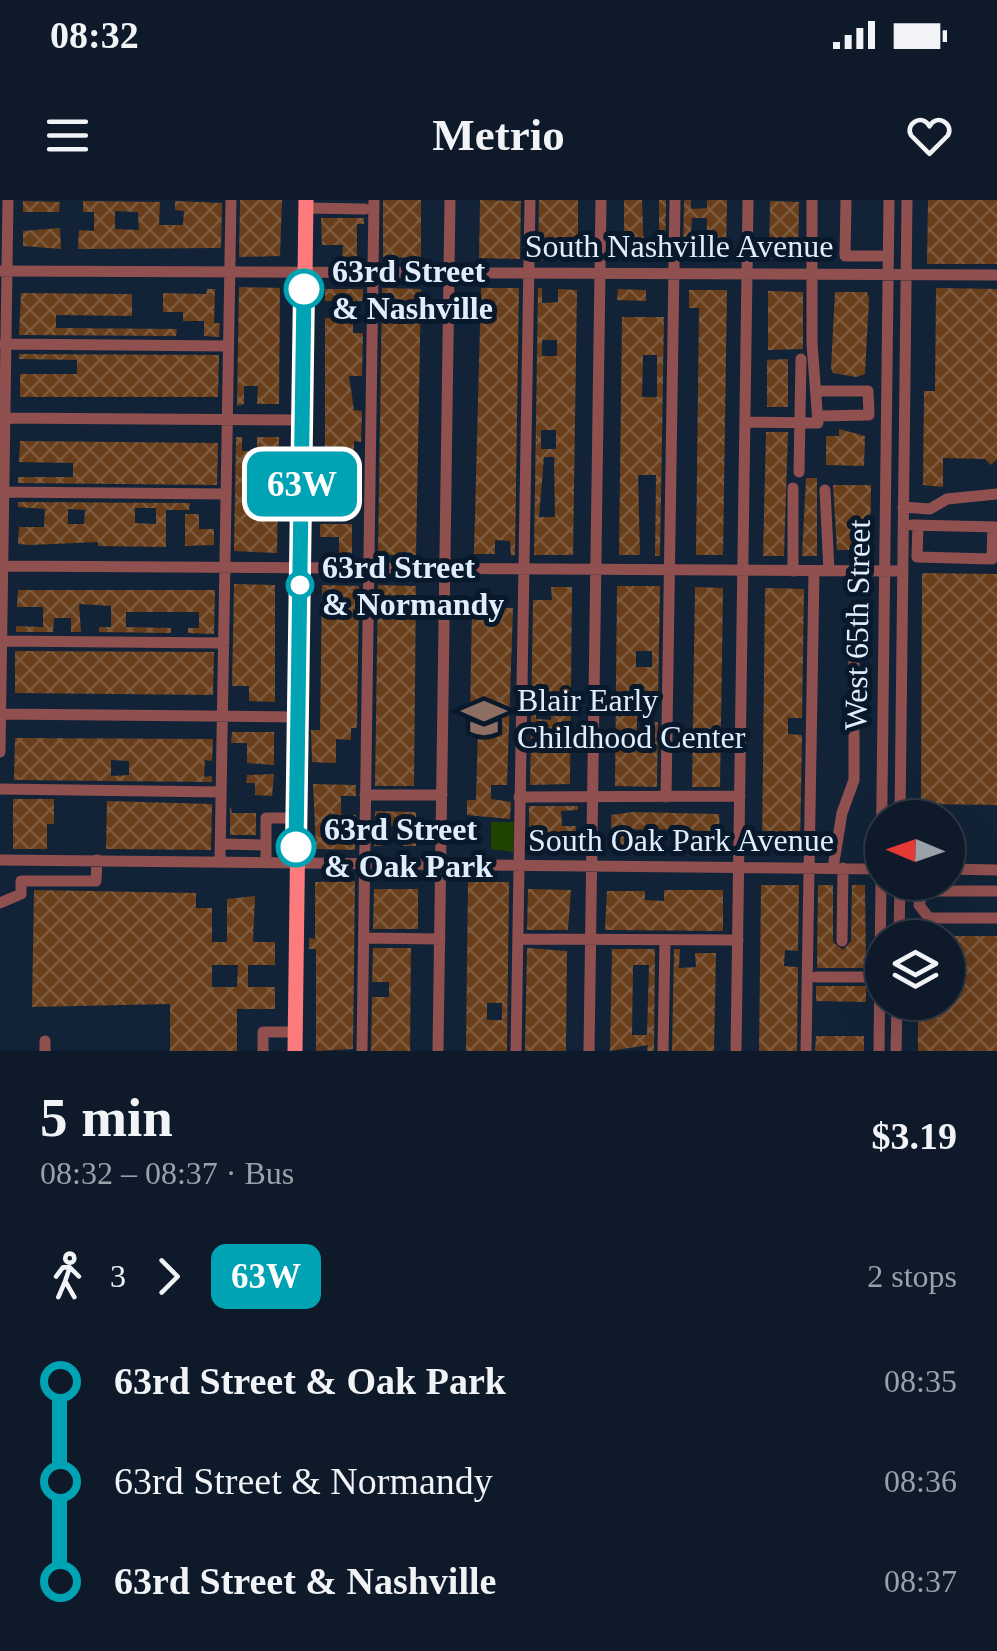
<!DOCTYPE html>
<html lang="en">
<head>
<meta charset="utf-8">
<style>
  body { margin:0; font-family:"Times New Roman",serif; background:#172331; color:#f1f3f6; height:100vh; display:flex; flex-direction:column; font-size:38px; white-space:nowrap }
  * { box-sizing:border-box; margin:0 }
  p { font-size:32px; color:#9ba1a8 }
  .icon { flex:none; width:55px; height:55px; fill:none; stroke:currentColor; stroke-width:2; stroke-linecap:round; stroke-linejoin:round }
  .map { position:relative; height:851px; overflow:hidden }
  .sheet { display:flex; flex-direction:column; background:#0e1a29; flex:1 }
  .sheet>* { flex:none }
  .badge { padding:0 20px; border-radius:15px; font-size:35px; line-height:65px }
  .needle { width:65px; rotate:272deg }
  .fabs { position:absolute; left:865px; top:600px; display:grid; gap:20px }
  .fabs a { display:grid; place-items:center; width:100px; height:100px; border-radius:50%; background:#0e1a29; box-shadow:0 10px 40px #0002,0 0 0 2px #2e3846; font-size:50px }
  .map>.badge { position:absolute; translate:-50% -50%; box-shadow:0 0 0 5px #fff }
  .legs { display:flex; align-items:center; gap:15px; height:110px; padding:0 40px; font-size:32px }
  .legs p { margin-inline-start:auto }
  .head { display:flex; align-items:center; justify-content:space-between; height:170px; padding:0 40px }
  h1 { font-size:55px; font-weight:700; line-height:75px }
  ul { padding:0 40px; list-style:none }
  li { display:flex; align-items:center; gap:35px; height:100px; font-size:38px }
  li i { display:grid; place-items:center; width:15px; height:100%; margin:0 12px; background:currentColor }
  li i::after { content:''; width:25px; height:25px; margin:-12px; border:8px solid; border-radius:50%; background:#0e1a29 }
  li p { margin-inline-start:auto }
  li:first-child i { background:linear-gradient(#0000 50%,currentColor 0) }
  li:last-child i { background:linear-gradient(currentColor 50%,#0000 0) }
  .status { display:flex; justify-content:space-between; align-items:center; height:70px; padding:0 50px; background:#0e1a29; direction:ltr }
  .status svg { height:28px; fill:currentColor }
  header { display:flex; justify-content:space-between; align-items:center; height:130px; padding:0 40px; background:#0e1a29; font-size:45px; font-weight:700 }
  .map>svg:first-child { display:block }
  .grass { fill:url(#grass-tufts) }
  .building { fill:url(#building-cross-hatch); fill-rule:evenodd }
  .lines { fill:none; stroke-linecap:round; stroke-linejoin:round }
  .minor { stroke:#905050; stroke-width:11 }
  .major { stroke:#fe7b7d; stroke-width:15 }
  .line-1-casing { stroke:#fff; stroke-width:22 }
  .line-1 { stroke:#00a3b4; stroke-width:15 }
  .stop-1-dot { fill:#fff; stroke:#00a3b4; stroke-width:5 }
  .labels { text-anchor:middle; dominant-baseline:central; stroke-width:10; stroke-linejoin:round; paint-order:stroke }
  .street-label { font-size:32px; fill:#e2edfb; stroke:#09192c }
  .stop-label { font-size:32px; font-weight:bold; fill:#e2edfb; stroke:#09192c; text-anchor:start }
  .poi-label { font-size:32px; fill:#e2edfb; stroke:#09192c; text-anchor:start }
</style>
</head>
<body>
<div class="status"><b>08:32</b><svg viewBox="0 0 49 12"><path d="M0 12V9h3v3zM5 12V6h3v6zM10 12V3h3v9zM15 12V0h3v12zM26 1h20v11H26zM47 4h2v5h-2z"/></svg></div>
<header><svg class="icon" aria-label="menu" viewBox="0 0 24 24"><path d="M4 6h16M4 12h16M4 18h16"/></svg>Metrio<svg class="icon" aria-label="heart" viewBox="0 0 24 24"><path d="M12 20l-8-8c-3-5 5-10 8-4 3-6 11-1 8 4z"/></svg></header>
<div class="map">
<svg width="997" height="851" viewBox="0 0 997 851">
  <defs>
    <pattern id="grass-tufts" width="24" height="20" patternUnits="userSpaceOnUse" patternTransform="scale(2.5)"><rect width="24" height="20" fill="#204400"/><path d="M3 7l-1-3M5 7V3M7 7l1-3M15 17l-1-3M17 17v-4M19 17l1-3" fill="none" stroke="#405f26"/></pattern>
    <pattern id="building-cross-hatch" width="8" height="8" patternUnits="userSpaceOnUse" patternTransform="scale(2.5)"><rect width="8" height="8" fill="#693e1b"/><path d="M0 0l8 8M0 8l8-8" fill="none" stroke="#7e5a3d"/></pattern>
  </defs>
  <rect width="100%" height="100%" fill="#122337"/>
  <path class="grass" d="M491,622H514L513,652L491,649Z"/>
  <path class="building" d="M240,0H282L280,56L239,57Z
    M383,0H421V58L383,57Z
    M480,0L521,1L520,59L479,58Z
    M539,0H578V59L538,60Z
    M624,0H642L644,58H624Z
    M659,0H666L665,60L659,59Z
    M684,0H691V9L707,8V0H727L726,58L706,59L707,18H692L689,59H683Z
    M928,0H997V64H927Z
    M23,1L60,2L59,12H23Z
    M83,1L160,2L159,25H183L184,11L175,10V1L222,3L221,48L78,49L79,30L94,31V12H83ZM115,11L138,12L139,30L115,29Z
    M770,1L799,2L798,59H769Z
    M321,18H364V24H357V58H342L343,45H322Z
    M60,28L61,49L23,46V31Z
    M239,87L280,88L279,204H257L258,186H244V204L237,206Z
    M382,88L421,89L416,355H378Z
    M481,88H519L515,355L511,356L510,341L495,340V354H474Z
    M538,88H542V103L558,102V89L577,90L573,355H534ZM542,140H557V156H542ZM541,230H556V249H541ZM544,257H554L555,317H539Z
    M936,88L997,89V259L991,265L985,259L943,258V287L923,285L924,191H935Z
    M207,89H215L214,123H220L219,137L204,136V121H183V112H163V93L206,94Z
    M325,89H363V101H325Z
    M618,89L646,90V101L617,100Z
    M689,90H727L723,355H696L699,108H689Z
    M768,91L803,92V149L768,150Z
    M835,92H867L869,99L865,174L856,177L833,173L831,168Z
    M21,93L132,94V116L56,115V128L177,129L176,136L19,135Z
    M622,117H664L660,356H655L656,275H638L640,355H619ZM643,155H657V197H642Z
    M325,118H353V133H363L362,176H349L354,210L362,211L361,242L354,241V266L361,267V276H346V295L320,294L325,250Z
    M19,154L219,155L218,197H20V174H77V160L19,159Z
    M788,159V207H767V160Z
    M839,229L865,236L864,266L826,265V236H839Z
    M766,232H788L784,356H763Z
    M236,237H242V251H257V237H279L277,353L234,351Z
    M20,241L218,243L217,285L18,283V277H73V263L19,262Z
    M806,278H817V356H802Z
    M833,285H871L870,350H837Z
    M18,302L190,303L189,310H166V347L98,346V342L31,345L18,344L19,327H44L45,309L18,307ZM135,308H156V324L135,323ZM68,309L85,310L84,324H68Z
    M185,314H199V329H214V345L185,346Z
    M320,324H352V355H339V337H320Z
    M922,373L997,374V605L921,604Z
    M234,384L275,385V502L249,501V486H232Z
    M322,385L359,386L357,528H351V540L336,539V563L312,562L311,530H320Z
    M378,385L416,386L414,586H375Z
    M617,386H660L658,505H638L637,518V535H651L652,522H658L657,587L615,586ZM636,451H652V467H636Z
    M551,387H572L570,584L530,585L533,400H552ZM536,504H552L551,520L536,519Z
    M695,387L723,388L720,587H692Z
    M765,388L804,389L802,518H788V534L802,535L800,652H762Z
    M18,390H215L214,434L188,433V428H199V412H126V427L171,428V433H180L99,432V427H111V406L79,404L81,432H71V418H54L53,432H16V426L43,427V407H17Z
    M472,407L513,408L507,585H491V599L511,602L510,619L467,615V600H476L478,531L470,517Z
    M15,451L214,452L213,495L15,493Z
    M232,532H274V565L247,563V543H231Z
    M15,538L213,539L212,561L205,560L204,577L212,576V582L14,580ZM111,560L129,561V575L111,576Z
    M274,574L272,596L255,595V583H246L247,575Z
    M313,584L356,585V596H341V614L356,615L355,650L316,649Z
    M13,599H54V624H47V649H13Z
    M107,601L212,604L211,650L106,649Z
    M230,606L232,613H256V635H230Z
    M529,606H578V610L561,611L562,626H576L575,646L529,644Z
    M375,611L416,612V646H403V626L383,625L382,646H374Z
    M632,612L719,614L721,646L704,648V631L653,629L627,630V647L612,646L611,615Z
    M355,681L353,849L316,851V749H309V738L315,739V682Z
    M468,682H509L507,851H466ZM487,803H502V820H487Z
    M761,685H799L798,751L785,750L784,766L798,767L797,851H759Z
    M818,685H833V742L843,750L851,741L852,685H865L866,768H817Z
    M374,689H418V729H373Z
    M528,689L571,690L568,730H527Z
    M34,690L196,693V708H212V742H227V699L255,696L253,742H275V765H248V787H275V809H237V851H170V804L32,807ZM212,765H238L237,787H212Z
    M664,690H723V731L605,730L607,691H645V700L664,701Z
    M997,736V851H918V802H948V736Z
    M373,748H411L410,851H371L372,797H389V782H372Z
    M527,748L567,751L566,851H525Z
    M612,749H655L654,851H647L648,845L610,851ZM633,765H649L647,835H632Z
    M674,749H680L679,768L696,767L695,753H716L714,851H672Z
    M816,786H866V802L816,801Z
    M816,836H864V851H815Z"/>
  <g class="lines">
    <path class="minor" d="M846,0L845,56H888
      M306,8L365,9
      M0,71L997,75
      M3,144L228,146
      M818,216L869,215L868,191H819
      M0,218L303,220
      M745,222L818,223L812,144V0
      M799,272L801,159
      M825,290L829,371
      M0,292L226,294
      M903,307L930,309L947,299L997,294
      M912,325L997,327
      M918,325L917,357L992,359L993,327
      M0,366L903,371
      M793,371V288
      M0,441L224,443
      M0,514L298,517
      M0,552L8,0
      M0,589L221,592
      M365,595H442
      M519,597L740,596
      M666,597L675,0
      M900,618L907,0
      M221,644L266,645
      M220,659L231,0
      M0,660L882,669
      M266,660V618H296
      M833,668L842,613L854,580V414
      M948,669L997,670
      M997,691H931L922,695L919,705L929,718H997
      M0,703L21,694V681H96L97,660
      M364,738L440,739
      M899,738L900,682
      M518,739L738,740
      M842,741L843,668
      M816,777H880
      M45,851V841
      M263,851V832H295
      M362,851L374,0
      M438,851L450,0
      M516,851L530,0
      M589,851L601,0
      M663,851L665,740
      M736,851L748,0
      M806,851L814,371
      M879,851L889,0
      M896,851L897,802"/>
    <path class="major" d="M295,851L306,0"/>
  </g>
  <g class="lines">
    <g class="line-1-casing">
      <path id="line-1" d="M296,647L304,89"/>
    </g>
    <use href="#line-1" class="line-1"/>
  </g>
  <defs>
    <g id="school-bare" transform="scale(3.45)"><path d="M0-5L7-2L0 1L-7-2ZM-4 1L0 2.5L4 1V4Q0 6-4 4Z" fill="#8d6e63" stroke="#09192c" stroke-width="2.5" paint-order="stroke"/></g>
  </defs>
  <g fill-rule="evenodd">
    <use href="#school-bare" x="484" y="518"/>
  </g>
  <g class="stop-1-dot">
    <circle cx="304" cy="89" r="18"/>
    <circle cx="300" cy="385" r="12"/>
    <circle cx="296" cy="647" r="18"/>
  </g>
  <g class="labels">
    <g class="street-label">
      <text x="679" y="46">South Nashville Avenue</text>
      <text transform="translate(857 425) rotate(-89)">West 65th Street</text>
      <text x="681" y="640">South Oak Park Avenue</text>
    </g>
    <g class="stop-label">
      <text x="332" y="71">63rd Street<tspan x="332" dy="37">&amp; Nashville</tspan></text>
      <text x="322" y="367">63rd Street<tspan x="322" dy="37">&amp; Normandy</tspan></text>
      <text x="324" y="629">63rd Street<tspan x="324" dy="37">&amp; Oak Park</tspan></text>
    </g>
    <g class="poi-label">
      <text x="517" y="500">Blair Early<tspan x="517" dy="37">Childhood Center</tspan></text>
    </g>
  </g>
</svg>
<div class="fabs">
<a><svg class="needle" viewBox="-14 -14 28 28"><path d="M0-13l5 13h-10z" fill="#e53935"/><path d="M0 13l5-13h-10z" fill="#9ba1a8"/></svg></a>
<a><svg class="icon" aria-label="layers" viewBox="0 0 24 24"><path d="M12 4l9 5-9 5-9-5zM3 14l9 5 9-5"/></svg></a>
</div>
<b class="badge" style="left:302px;top:284px;background:#00a3b4;color:#fff">63W</b>
</div>
<section class="sheet">
<div class="head"><div><h1>5 min</h1><p>08:32 – 08:37 · Bus</p></div><b>$3.19</b></div>
<div class="legs"><svg class="icon" aria-label="walk" viewBox="0 0 24 24"><circle cx="13" cy="4" r="2"/><path d="M13 8l-2 6 4 7M11 14l-3 7M7 12l3-4h3l4 4"/></svg>3<svg class="icon" aria-label="forward" viewBox="0 0 24 24"><path d="M9 5l7 7-7 7"/></svg><b class="badge" style="background:#00a3b4;color:#fff">63W</b><p>2 stops</p></div>
<ul>
<li><i style="color:#00a3b4"></i><b>63rd Street &amp; Oak Park</b><p>08:35</p></li>
<li><i style="color:#00a3b4"></i><span>63rd Street &amp; Normandy</span><p>08:36</p></li>
<li><i style="color:#00a3b4"></i><b>63rd Street &amp; Nashville</b><p>08:37</p></li>
</ul>
</section>
</body>
</html>
